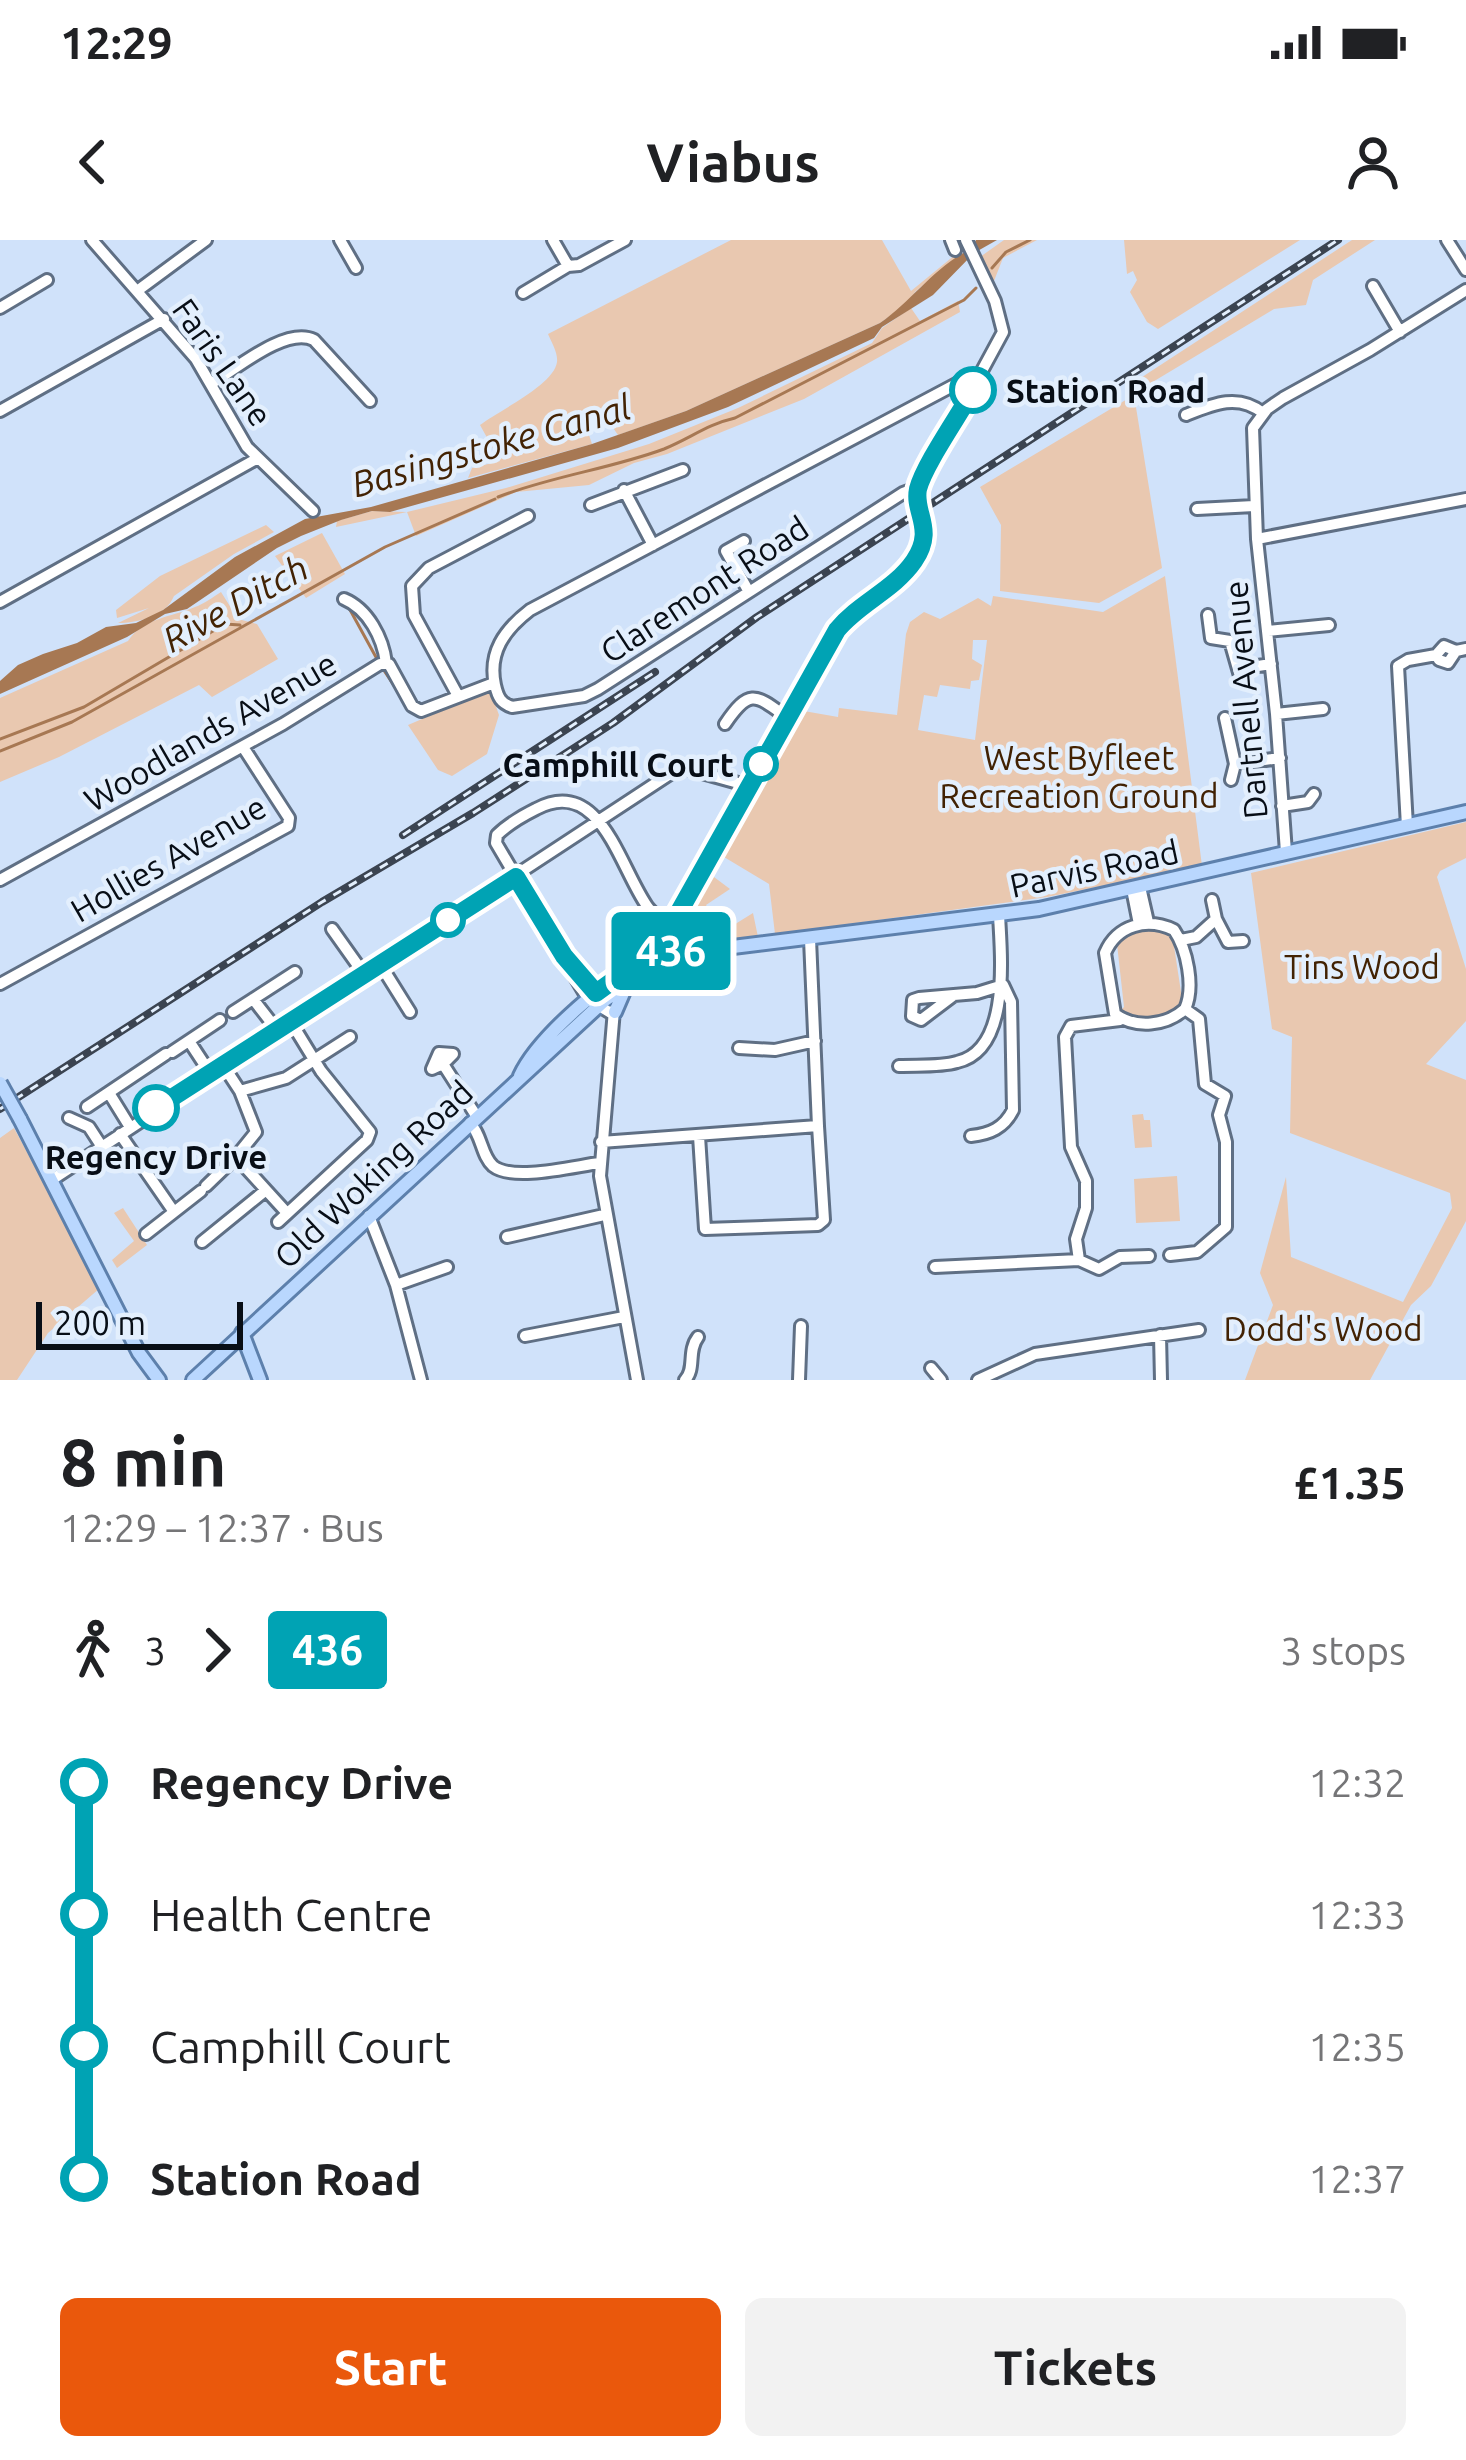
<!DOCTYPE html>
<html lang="en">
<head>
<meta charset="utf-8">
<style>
  body { margin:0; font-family:Ubuntu,sans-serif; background:#f2f2f2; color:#202124; height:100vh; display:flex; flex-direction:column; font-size:45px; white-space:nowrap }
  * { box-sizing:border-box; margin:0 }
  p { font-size:39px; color:#757577 }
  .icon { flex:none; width:66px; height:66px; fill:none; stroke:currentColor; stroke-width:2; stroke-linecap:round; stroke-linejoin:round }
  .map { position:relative; height:1140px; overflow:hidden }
  .panel { display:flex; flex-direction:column; background:#fff; flex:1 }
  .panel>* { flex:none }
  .badge { padding:0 24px; border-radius:9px; font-size:42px; line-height:78px }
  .scale { position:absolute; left:36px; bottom:30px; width:207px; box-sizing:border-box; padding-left:12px; border:6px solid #080e16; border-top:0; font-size:33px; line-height:42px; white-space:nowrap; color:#080e16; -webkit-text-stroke:9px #e3effd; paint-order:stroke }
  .map>.badge { position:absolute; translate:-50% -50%; box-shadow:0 0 0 6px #fff }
  .legs { display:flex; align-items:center; gap:18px; height:132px; padding:0 60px; font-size:39px }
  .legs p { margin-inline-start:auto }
  .head { display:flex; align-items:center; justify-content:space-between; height:204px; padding:0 60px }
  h1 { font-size:66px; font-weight:700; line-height:90px }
  .cta { display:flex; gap:24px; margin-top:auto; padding:24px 60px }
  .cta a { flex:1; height:138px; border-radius:18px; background:#ea580c; color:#fff; font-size:48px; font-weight:700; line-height:138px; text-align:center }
  .cta a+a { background:#f2f2f2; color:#202124 }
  ul { padding:0 60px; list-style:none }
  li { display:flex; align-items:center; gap:42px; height:132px; font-size:45px }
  li i { display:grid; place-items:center; width:18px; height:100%; margin:0 15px; background:currentColor }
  li i::after { content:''; width:30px; height:30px; margin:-15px; border:9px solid; border-radius:50%; background:#fff }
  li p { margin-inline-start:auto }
  li:first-child i { background:linear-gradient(#0000 50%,currentColor 0) }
  li:last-child i { background:linear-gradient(currentColor 50%,#0000 0) }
  .status { display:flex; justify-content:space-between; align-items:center; height:84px; padding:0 60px; background:#fff; direction:ltr }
  .status svg { height:33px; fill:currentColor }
  header { display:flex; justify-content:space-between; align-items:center; height:156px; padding:0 60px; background:#fff; font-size:54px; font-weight:700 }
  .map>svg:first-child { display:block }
  .green { fill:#e9c8b0; fill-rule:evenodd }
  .water { fill:#a77853 }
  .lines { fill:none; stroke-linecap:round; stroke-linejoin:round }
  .stream { stroke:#a77853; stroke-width:3 }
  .minor-casing { stroke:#5f6f84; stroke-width:16 }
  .major-casing { stroke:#5d80ac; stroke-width:18 }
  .minor { stroke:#fff; stroke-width:10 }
  .major { stroke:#b9d7fe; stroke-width:12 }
  .rail-casing { stroke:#3b4451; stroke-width:8 }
  .rail { stroke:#e3effd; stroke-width:3; stroke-dasharray:9; stroke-linecap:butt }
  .major-bridge-casing { stroke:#5d80ac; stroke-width:18; stroke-linecap:butt }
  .major-bridge { stroke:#b9d7fe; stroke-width:12 }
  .line-1-casing { stroke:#fff; stroke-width:27 }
  .line-1 { stroke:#00a3b4; stroke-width:18 }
  .stop-1-dot { fill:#fff; stroke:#00a3b4; stroke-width:6 }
  .labels { text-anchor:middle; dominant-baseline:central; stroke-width:9; stroke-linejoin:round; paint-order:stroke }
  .street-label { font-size:33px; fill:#080e16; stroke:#e3effd }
  .stop-label { font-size:33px; font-weight:bold; fill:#080e16; stroke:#e3effd; text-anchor:start }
  .park-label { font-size:33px; fill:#422203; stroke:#e3effd }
  .water-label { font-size:36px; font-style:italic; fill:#432304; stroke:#e3effd }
</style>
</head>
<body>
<div class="status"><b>12:29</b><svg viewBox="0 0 49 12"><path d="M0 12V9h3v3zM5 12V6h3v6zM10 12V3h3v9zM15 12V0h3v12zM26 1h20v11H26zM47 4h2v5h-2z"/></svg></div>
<header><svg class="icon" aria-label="back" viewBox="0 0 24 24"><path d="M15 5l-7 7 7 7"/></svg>Viabus<svg class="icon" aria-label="person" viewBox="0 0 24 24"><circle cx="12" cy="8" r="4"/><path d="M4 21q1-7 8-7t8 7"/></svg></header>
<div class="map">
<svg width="1466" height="1140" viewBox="0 0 1466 1140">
  <rect width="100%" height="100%" fill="#d0e2fa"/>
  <path class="green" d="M731,0H882L911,51L961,10L963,12L915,52L908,63L880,83L686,171L618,195L609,182L588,192L592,204L468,238L472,228L500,221L480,185C498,171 554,145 557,122C558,113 552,103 548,94Z
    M1004,0H1037L1003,18L992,46L980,17Z
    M1124,0H1300L1158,89L1147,82L1130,52L1137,40L1133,31L1127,34Z
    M1352,0H1375L1313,40L1306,65L1274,69L1141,149L1136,141Z
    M958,61L960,72L804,159L667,214L634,223L589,245L516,252L416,296L407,272L336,287L337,281L372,271L407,272L506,248L649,204L738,168L872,103L882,88L911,68L920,81Z
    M1134,155L1162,328L1099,363L1000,351L1001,285L980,247Z
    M266,285L274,292L234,314L174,356C166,376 138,383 118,383L149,368L117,378L116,370L160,336Z
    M322,293L345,334L306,358L275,316Z
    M1165,336L1202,626L1047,657L775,694L769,644L719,614L798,470L838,477L839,468L897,475L906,394L910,382L924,372L940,379L978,358L991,366L993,356L1103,372ZM973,400H987L975,500L918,490L924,455L937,457L940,445L970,449L971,441L979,440L982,425L972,419Z
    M221,352L238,379L257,384L278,419L212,457L199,445L59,517L0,542V458L128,401C143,378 172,377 195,367C204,364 213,357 221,352Z
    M490,450L499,475L487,514L452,536L438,530L408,485Z
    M1466,582V618L1440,631L1437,637L1466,729V781L1426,824L1466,840V981L1431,1046L1411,1065L1370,1140H1245L1273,1065L1260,1033L1286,937L1291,1017L1403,1062L1452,968L1450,953L1290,893L1292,797L1272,789L1251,633Z
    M710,634L730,649L706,665L724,691L753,673L758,697L682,708L676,691Z
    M1153,686L1172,693L1183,765C1167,786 1141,780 1119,772L1124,767L1117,704L1127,694Z
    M1143,874L1144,880H1150L1152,907L1135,908L1132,875Z
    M14,888L100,1048L48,1093L17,1140H0V898Z
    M1177,936L1180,981L1136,983L1134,939Z
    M123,968L147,1005L117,1028L112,1020L134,1001L114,973Z"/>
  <path class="water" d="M976,0H997L974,13L933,55L882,87L874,98L728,167L618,208L390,272L372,271L341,280L301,296L277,308L187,369L165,374L127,397L0,454V441L18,425L43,414L77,403L106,387L136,383L163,370L235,317L305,279L371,267L592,204L686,171L880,83C912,61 936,25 971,9Z"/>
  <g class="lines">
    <path class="stream" d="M992,28L1006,12L1030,0
      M498,257C552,236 610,229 664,209C689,199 708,184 735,178L964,60L976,48
      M349,368L377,419
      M383,429L397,450
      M0,499L84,467L225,384L240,385
      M0,511L72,482L385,307L495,259"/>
    <g class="minor-casing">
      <path id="minor" d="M92,0L196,119L247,207L313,271
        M340,0L356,28
        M553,0L568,26
        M951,0L955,10
        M1447,0L1466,30
        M1373,46L1400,92
        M137,51L206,0
        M523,53L568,26L579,25L625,0
        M0,68L47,40
        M211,144C236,129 286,86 314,100L370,161
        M0,171L164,79
        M1186,175C1213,164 1238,153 1263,173
        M919,247L903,253L598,449L584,456L512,467C501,463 498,458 495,445C488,413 504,390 530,370L958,143H977
        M624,250L653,305
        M591,265L683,230
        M1197,269L1254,266
        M1257,299L1466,259
        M744,301L726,311L749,352
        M344,359C368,369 383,398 386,423
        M0,362L258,218
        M1208,375L1211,398L1230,401L1240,436
        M1268,391L1329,385
        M1456,411L1448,423L1439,420L1436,415L1444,406L1456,411L1466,409
        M1238,429L1271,424
        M457,454L414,375L412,346L429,328L528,276
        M1276,474L1323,469
        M1225,478L1235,524L1231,540
        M725,484C750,447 756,455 788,478
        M1235,524L1280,518
        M1282,566L1308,562L1314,554
        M1407,586L1398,426L1408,420L1436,415
        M1286,612L1276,474L1257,299L1253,188L1267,169L1283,158L1370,110L1466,50
        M0,640L283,484L380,424H389L412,466L421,471L494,443
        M1140,647L1148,682
        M1132,649L1139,684
        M1216,679L1228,702L1243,701
        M332,689L364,734
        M1181,700L1196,697L1216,679L1212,660
        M662,703L665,688L673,682L837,390L852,374L896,341L917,316L924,285L919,247L1003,92L995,61L966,0
        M566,717L602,757
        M380,724L410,772
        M0,744L288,586L289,578L243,507
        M954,755L921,780L912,776L913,760L919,758L977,753L1003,745
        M253,759L277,790
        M614,770L600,936L637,1140
        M233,772L295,732
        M614,775L588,759L496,603L497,595C508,584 522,576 536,569C600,535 619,626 647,666C652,673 661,679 667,686
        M189,801L210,833
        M739,808L775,810L815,801
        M172,812L220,780
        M443,824L453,814L439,813L432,829L443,824L477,877
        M899,826C918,825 940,827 957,822C1011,810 1001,715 999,675
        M240,851L286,838L350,797
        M109,853L130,887
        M87,867L166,814
        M69,878L89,887L102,907
        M470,883C482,895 481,915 493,926C513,942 575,926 599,923
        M120,894L174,972
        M699,896L705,989L818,985L824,980L818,886
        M971,896C990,894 1004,888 1013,870L1011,762L1003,745
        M601,902L818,886L810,699
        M236,917L287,973
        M53,939L676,530L684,528L749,546
        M206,946L235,918L256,892L240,851L223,825
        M369,976L396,1045L421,1140
        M278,982L367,900L370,892L321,831L291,782
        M146,994L201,951
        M507,997L604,975
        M202,1002L266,950
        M1170,1015L1197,1012L1226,987V902L1219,875L1225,856L1205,844L1199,779L1185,769C1195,747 1187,709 1174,690C1147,677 1117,685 1105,713L1115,774C1136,789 1166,786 1185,769
        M1079,1020L1099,1029L1120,1017L1149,1016
        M935,1027L1079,1020L1076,999L1086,968V941L1071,907L1065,797L1071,786L1120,780
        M396,1045L447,1027
        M1160,1095L1161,1140
        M525,1096L624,1077
        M931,1128L941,1140
        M685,1140C696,1129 687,1111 698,1097
        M799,1140L801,1086
        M978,1140L1035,1114L1199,1090"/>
    </g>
    <g class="major-casing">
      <path id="major" d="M645,719L661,699
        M615,772L627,744
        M520,836C538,797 612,733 652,717L1039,669L1466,572
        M20,879L139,1113L159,1140
        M242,1093L260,1140
        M193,1140L605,760L654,726L691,719"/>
    </g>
    <use href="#minor" class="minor"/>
    <use href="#major" class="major"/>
    <g class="rail-casing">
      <path id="rail" d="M403,595L655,432
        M0,869L322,662L473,573L613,483L757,377L1338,0"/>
    </g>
    <use href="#rail" class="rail"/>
    <g class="major-bridge-casing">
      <path id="major-bridge" d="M0,843L20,879"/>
    </g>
    <use href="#major-bridge" class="major-bridge"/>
  </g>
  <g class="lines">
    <g class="line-1-casing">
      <path id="line-1" d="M156,868L516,637L564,716L596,753L636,724L671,713L670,688L837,390C859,363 894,350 914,321C936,289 913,273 918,249C924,225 960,174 973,150"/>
    </g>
    <use href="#line-1" class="line-1"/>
  </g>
  <g class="stop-1-dot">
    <circle cx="973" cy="150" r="21"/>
    <circle cx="761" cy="524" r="15"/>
    <circle cx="448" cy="680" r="15"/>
    <circle cx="156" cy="868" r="21"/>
  </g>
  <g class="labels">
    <g class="street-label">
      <text transform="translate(223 122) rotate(55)">Faris Lane</text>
      <text transform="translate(704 349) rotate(-33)">Claremont Road</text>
      <text transform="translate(1245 460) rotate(-95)">Dartnell Avenue</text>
      <text transform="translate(210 491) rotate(-30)">Woodlands Avenue</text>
      <text transform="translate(168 618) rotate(-30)">Hollies Avenue</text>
      <text transform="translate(1094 628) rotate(-12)">Parvis Road</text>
      <text transform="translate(373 934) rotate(-43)">Old Woking Road</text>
    </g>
    <g class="stop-label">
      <text x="1006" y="150">Station Road</text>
      <text x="734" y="524" text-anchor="end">Camphill Court</text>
      <text x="156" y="916" text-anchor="middle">Regency Drive</text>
    </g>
    <g class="park-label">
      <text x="1079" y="517">West Byfleet<tspan x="1079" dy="38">Recreation Ground</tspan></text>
      <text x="1362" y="726">Tins Wood</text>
      <text x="1323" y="1088">Dodd's Wood</text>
    </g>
    <g class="water-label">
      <text transform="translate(491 205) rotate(-16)">Basingstoke Canal</text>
      <text transform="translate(235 363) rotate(-29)">Rive Ditch</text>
    </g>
  </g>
</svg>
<div class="scale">200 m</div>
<b class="badge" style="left:671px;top:711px;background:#00a3b4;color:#fff">436</b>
</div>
<section class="panel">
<div class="head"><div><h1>8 min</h1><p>12:29 – 12:37 · Bus</p></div><b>£1.35</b></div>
<div class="legs"><svg class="icon" aria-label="walk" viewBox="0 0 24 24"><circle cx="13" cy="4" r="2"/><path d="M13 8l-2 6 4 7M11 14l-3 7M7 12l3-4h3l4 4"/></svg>3<svg class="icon" aria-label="forward" viewBox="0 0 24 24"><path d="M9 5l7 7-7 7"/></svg><b class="badge" style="background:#00a3b4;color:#fff">436</b><p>3 stops</p></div>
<ul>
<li><i style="color:#00a3b4"></i><b>Regency Drive</b><p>12:32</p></li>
<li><i style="color:#00a3b4"></i><span>Health Centre</span><p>12:33</p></li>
<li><i style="color:#00a3b4"></i><span>Camphill Court</span><p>12:35</p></li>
<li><i style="color:#00a3b4"></i><b>Station Road</b><p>12:37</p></li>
</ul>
<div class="cta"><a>Start</a><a>Tickets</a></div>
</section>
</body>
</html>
